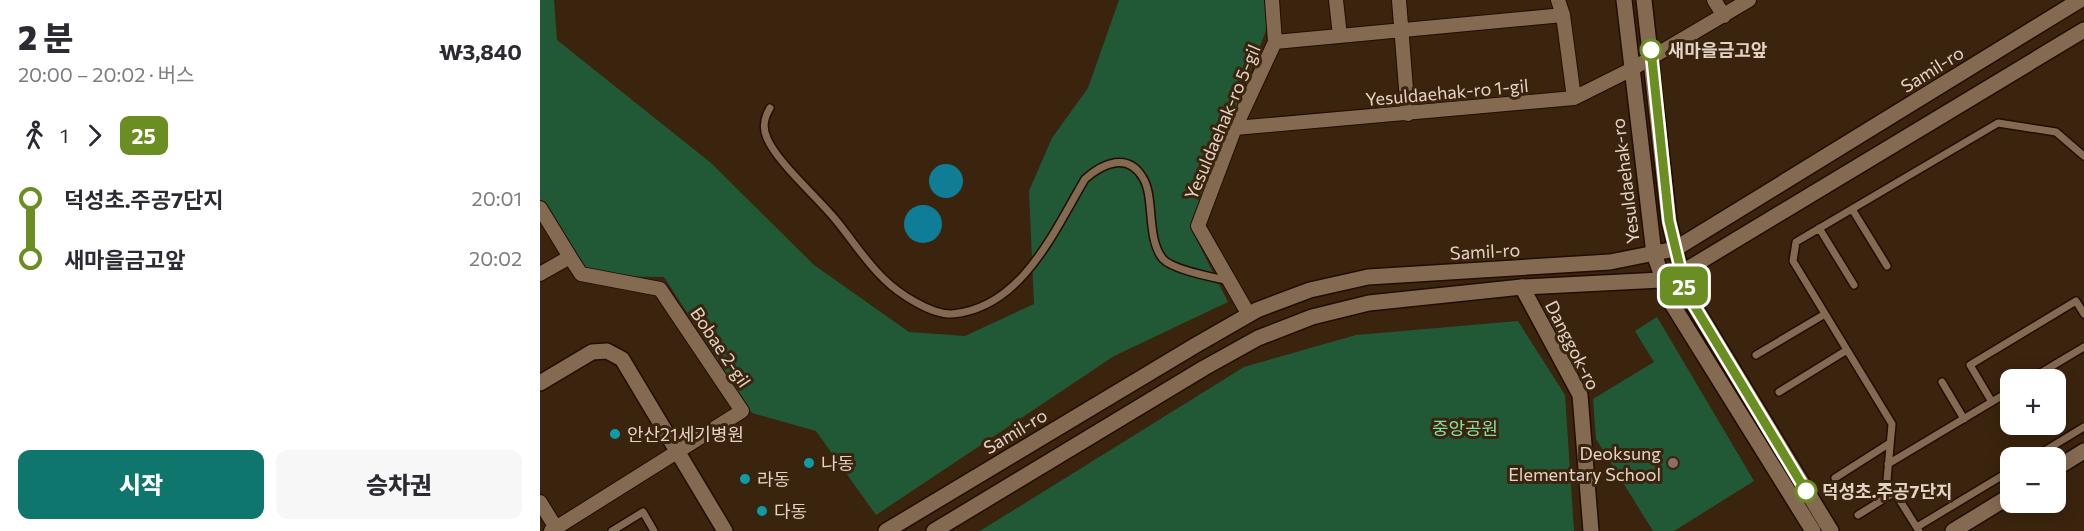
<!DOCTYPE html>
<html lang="ko">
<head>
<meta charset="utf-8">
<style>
  body { margin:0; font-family:Commissioner,"Noto Sans KR",sans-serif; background:#f7f7f7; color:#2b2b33; height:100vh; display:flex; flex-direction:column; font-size:22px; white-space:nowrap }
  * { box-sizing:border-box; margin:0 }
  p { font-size:20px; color:#7c7c81 }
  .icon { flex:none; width:33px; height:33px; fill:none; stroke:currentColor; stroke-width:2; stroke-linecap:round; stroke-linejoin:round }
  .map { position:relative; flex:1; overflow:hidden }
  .panel { display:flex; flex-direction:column; background:#fff; width:540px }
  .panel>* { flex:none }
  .badge { padding:0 12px; border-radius:9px; font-size:21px; line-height:39px }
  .tools { position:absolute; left:1460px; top:369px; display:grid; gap:12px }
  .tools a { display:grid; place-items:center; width:66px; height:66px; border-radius:12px; background:#fff; box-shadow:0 3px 15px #0003; font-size:30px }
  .map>.badge { position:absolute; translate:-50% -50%; box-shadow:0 0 0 3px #fff }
  .legs { display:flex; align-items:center; gap:9px; height:66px; padding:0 18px; font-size:20px }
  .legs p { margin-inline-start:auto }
  .summary { display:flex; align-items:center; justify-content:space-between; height:102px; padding:0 18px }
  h1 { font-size:33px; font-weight:800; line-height:45px }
  .button { display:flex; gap:12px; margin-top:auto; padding:12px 18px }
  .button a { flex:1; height:69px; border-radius:12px; background:#0f766e; color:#fff; font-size:24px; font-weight:800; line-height:69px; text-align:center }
  .button a+a { background:#f7f7f7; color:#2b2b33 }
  ul { padding:0 18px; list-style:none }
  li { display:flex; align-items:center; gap:21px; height:60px; font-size:22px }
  li i { display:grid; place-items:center; width:9px; height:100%; margin:0 8px; background:currentColor }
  li i::after { content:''; width:15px; height:15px; margin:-8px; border:4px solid; border-radius:50%; background:#fff }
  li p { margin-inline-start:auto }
  li:first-child i { background:linear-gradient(#0000 50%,currentColor 0) }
  li:last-child i { background:linear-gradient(currentColor 50%,#0000 0) }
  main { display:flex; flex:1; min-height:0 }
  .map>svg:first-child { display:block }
  .green { fill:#215937 }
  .water { fill:#0f7d96 }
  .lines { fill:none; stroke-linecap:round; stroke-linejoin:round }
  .service-casing { stroke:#210c00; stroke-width:10 }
  .minor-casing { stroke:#210c00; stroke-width:16 }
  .tertiary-casing { stroke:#210c00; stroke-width:18 }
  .secondary-casing { stroke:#210c00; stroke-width:18 }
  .service { stroke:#856a52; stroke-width:7 }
  .minor { stroke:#856a52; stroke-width:14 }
  .tertiary { stroke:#856a52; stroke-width:15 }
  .secondary { stroke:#856a52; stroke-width:15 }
  .line-1-casing { stroke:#fff; stroke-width:14 }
  .line-1 { stroke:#6b8e23; stroke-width:9 }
  .stop-1-dot { fill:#fff; stroke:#6b8e23; stroke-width:3 }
  .culture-dot { fill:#0f9aa8; stroke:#3b240e; stroke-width:2 }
  .education-dot { fill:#8d6e63; stroke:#3b240e; stroke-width:2 }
  .labels { text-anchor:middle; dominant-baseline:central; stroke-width:6; stroke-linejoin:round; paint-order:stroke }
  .stop-label { font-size:18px; font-weight:bold; fill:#e2d3c6; stroke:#3b240e; text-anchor:start }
  .street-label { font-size:18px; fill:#e2d3c6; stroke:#3b240e }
  .park-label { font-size:18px; fill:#81dea0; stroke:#3b240e }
  .poi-label { font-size:18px; fill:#e2d3c6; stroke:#3b240e; text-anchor:start }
</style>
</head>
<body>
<main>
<section class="panel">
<div class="summary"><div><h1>2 분</h1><p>20:00 – 20:02 · 버스</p></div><b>₩3,840</b></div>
<div class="legs"><svg class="icon" aria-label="walk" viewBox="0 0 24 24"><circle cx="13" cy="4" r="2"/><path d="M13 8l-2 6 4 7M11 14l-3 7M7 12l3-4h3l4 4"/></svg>1<svg class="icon" aria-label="forward" viewBox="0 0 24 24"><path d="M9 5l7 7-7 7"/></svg><b class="badge" style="background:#6b8e23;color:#fff">25</b></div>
<ul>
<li><i style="color:#6b8e23"></i><b>덕성초.주공7단지</b><p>20:01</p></li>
<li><i style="color:#6b8e23"></i><b>새마을금고앞</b><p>20:02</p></li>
</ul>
<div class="button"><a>시작</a><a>승차권</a></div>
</section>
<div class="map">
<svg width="1544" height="531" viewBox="0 0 1544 531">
  <rect width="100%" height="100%" fill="#3b240e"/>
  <path class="green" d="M0,0H14L17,40L171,163L274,265L369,332L425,336L494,304L489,191L512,138L548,88L579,0H725L727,28L650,227L688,302L574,356L336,515L276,431L212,413L124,277L51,276L0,199Z
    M1117,317L1214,481L1134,531H1113L1056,439L1053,399L1114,362L1095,331Z
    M978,321L1025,395L1034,531H440L704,367L816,335Z"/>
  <path class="water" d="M389 181a17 17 0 1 1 34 0a17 17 0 1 1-34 0Z
    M364 224a19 19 0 1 1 38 0a19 19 0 1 1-38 0Z"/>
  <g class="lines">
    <g class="service-casing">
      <path id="service" d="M230,108C224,118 222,127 227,138C236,161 278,198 295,219C311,238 325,261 344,279C358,293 391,315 412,314C482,308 514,231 545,179C563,163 588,152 603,178C615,197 606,239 623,259C633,270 673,277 689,281
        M1312,209L1347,266
        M1279,228L1314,285
        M1216,355L1285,314
        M1489,380L1544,347
        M1402,382L1424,419
        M1239,392L1307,350
        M1452,402L1430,365L1536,301L1544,314
        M1493,458L1544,427
        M1348,464L1470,391
        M1295,478L1350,443
        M1318,515L1355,492
        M1377,527L1470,471
        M72,531L103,512L114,531
        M1379,531L1347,480L1352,424L1253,261L1256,242L1458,123L1516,132L1544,156"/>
    </g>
    <g class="minor-casing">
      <path id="minor" d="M796,0L800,36
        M859,0L868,114
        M1018,0L1023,15L1034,98
        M1174,0L1184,16
        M735,42L1023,15
        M695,128L1034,98L1092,69L1209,0
        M0,208L30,257
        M0,274L30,257L41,274L120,289L202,411L11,531
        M709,315L658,226L695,128L735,42L732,0
        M0,502L16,528"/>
    </g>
    <g class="tertiary-casing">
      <path id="tertiary" d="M1084,0L1114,254L1132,304L1273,531
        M1104,0L1129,221L1146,292L1291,531
        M982,287L1040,395L1051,531
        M0,383L52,352L67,351L82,359L185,531
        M1515,469L1544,451
        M1413,531L1470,496"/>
    </g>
    <g class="secondary-casing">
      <path id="secondary" d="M346,531L656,345L717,310L770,290L828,277L1070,262L1135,249L1540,0
        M394,531L664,368L718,338L772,317L829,303L982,287L1121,280L1141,273L1544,30"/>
    </g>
    <use href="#service" class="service"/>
    <use href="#minor" class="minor"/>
    <use href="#tertiary" class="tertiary"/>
    <use href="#secondary" class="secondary"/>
  </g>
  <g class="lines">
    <g class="line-1-casing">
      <path id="line-1" d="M1111,50L1129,221L1146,292L1266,491"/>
    </g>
    <use href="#line-1" class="line-1"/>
  </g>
  <g class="stop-1-dot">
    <circle cx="1111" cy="50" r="10"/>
    <circle cx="1266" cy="491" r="10"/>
  </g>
  <g class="culture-dot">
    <circle cx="75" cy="434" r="6"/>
    <circle cx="269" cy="463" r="6"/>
    <circle cx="205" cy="479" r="6"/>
    <circle cx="222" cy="511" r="6"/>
  </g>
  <circle class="education-dot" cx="1133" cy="463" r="6"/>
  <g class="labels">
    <g class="stop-label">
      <text x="1128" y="50">새마을금고앞</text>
      <text x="1282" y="491">덕성초.주공7단지</text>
    </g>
    <g class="street-label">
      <text transform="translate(1392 69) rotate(-32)">Samil-ro</text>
      <text transform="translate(907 92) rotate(-5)">Yesuldaehak-ro 1-gil</text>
      <text transform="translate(682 122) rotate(-67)">Yesuldaehak-ro 5-gil</text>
      <text transform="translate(1085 181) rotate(-97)">Yesuldaehak-ro</text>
      <text transform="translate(945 251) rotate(-3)">Samil-ro</text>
      <text transform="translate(1033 345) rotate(63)">Danggok-ro</text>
      <text transform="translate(181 347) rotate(56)">Bobae 2-gil</text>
      <text transform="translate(475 431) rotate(-31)">Samil-ro</text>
    </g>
    <g class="park-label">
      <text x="925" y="428">중앙공원</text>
    </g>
    <g class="poi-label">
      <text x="87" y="434">안산21세기병원</text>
      <text x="1121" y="453" text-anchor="end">Deoksung<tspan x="1121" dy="21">Elementary School</tspan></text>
      <text x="281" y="463">나동</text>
      <text x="217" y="479">라동</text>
      <text x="234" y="511">다동</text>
    </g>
  </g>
</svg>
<div class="tools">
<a>+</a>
<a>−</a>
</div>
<b class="badge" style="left:1144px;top:286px;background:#6b8e23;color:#fff">25</b>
</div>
</main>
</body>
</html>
